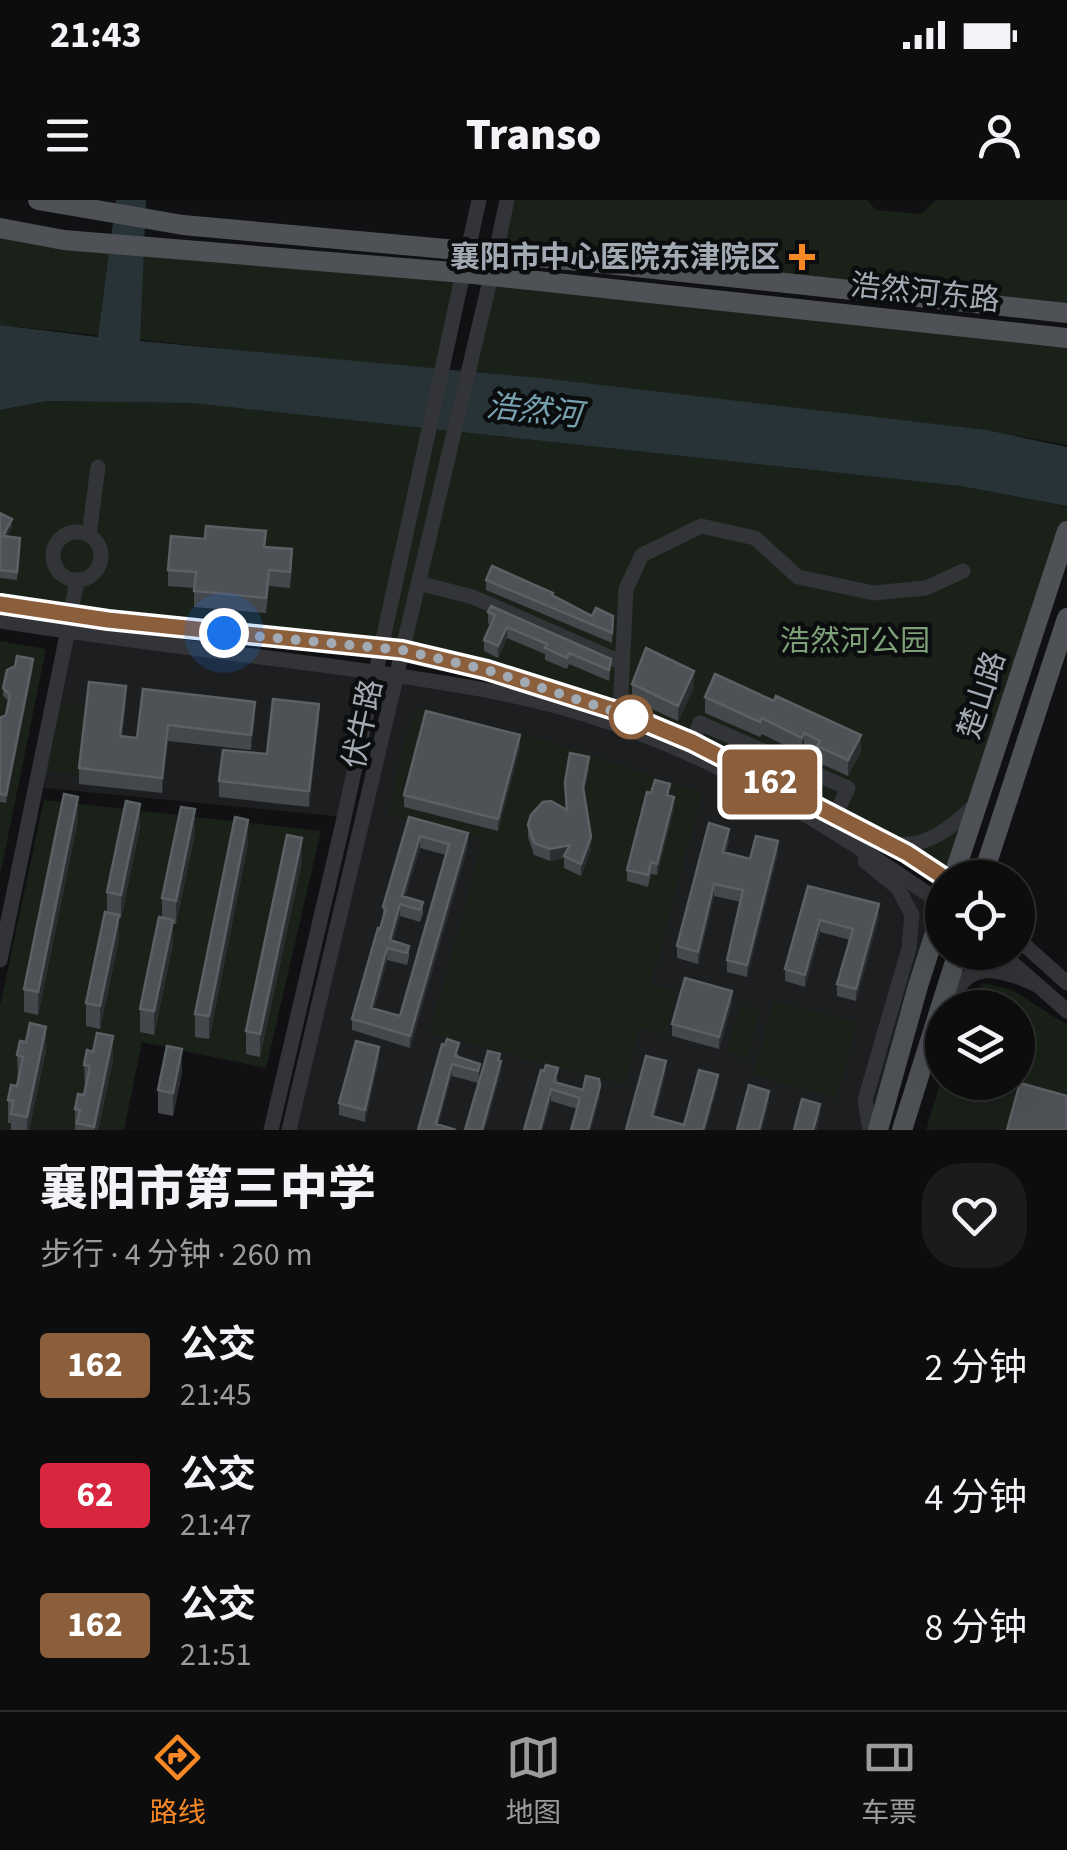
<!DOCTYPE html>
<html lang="zh">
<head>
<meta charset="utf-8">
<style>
  body { margin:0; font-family:"Source Sans 3","Noto Sans SC",sans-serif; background:#1b1b1c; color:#f1f3f6; height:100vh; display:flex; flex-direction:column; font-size:38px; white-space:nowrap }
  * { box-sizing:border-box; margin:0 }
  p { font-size:32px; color:#9a9c9e }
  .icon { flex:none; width:55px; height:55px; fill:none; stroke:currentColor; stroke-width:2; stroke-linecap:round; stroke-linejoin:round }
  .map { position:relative; height:930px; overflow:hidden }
  .details { display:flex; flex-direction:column; background:#0d0d0e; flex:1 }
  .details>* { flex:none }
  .badge { padding:0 20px; border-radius:8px; font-size:35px; line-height:65px }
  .controls { position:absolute; left:925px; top:660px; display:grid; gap:20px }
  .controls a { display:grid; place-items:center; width:110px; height:110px; border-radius:50%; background:#0d0d0e; box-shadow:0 10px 40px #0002,0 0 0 2px #2d2d2e; font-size:50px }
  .you { position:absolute; width:50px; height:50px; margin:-25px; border:8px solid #fff; border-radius:50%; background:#1a73e8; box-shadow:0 0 0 15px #1a73e833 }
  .map>.badge { position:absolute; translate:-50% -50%; box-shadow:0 0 0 5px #fff }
  .round { display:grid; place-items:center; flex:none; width:105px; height:105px; border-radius:40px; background:#1b1b1c }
  .overview { display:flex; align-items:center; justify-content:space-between; height:170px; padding:0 40px }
  h1 { font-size:48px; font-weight:800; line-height:75px }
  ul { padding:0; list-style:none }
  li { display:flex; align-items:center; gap:30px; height:130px; padding:0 40px }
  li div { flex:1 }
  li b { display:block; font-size:38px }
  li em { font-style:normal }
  li .badge { min-width:110px; font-weight:700; text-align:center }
  .status { display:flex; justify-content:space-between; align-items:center; height:70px; padding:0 50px; background:#0d0d0e; direction:ltr }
  .status svg { height:28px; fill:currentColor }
  header { display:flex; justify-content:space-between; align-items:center; height:130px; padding:0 40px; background:#0d0d0e; font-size:45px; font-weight:800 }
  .dock { display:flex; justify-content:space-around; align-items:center; height:140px; border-top:2px solid #2d2d2e; background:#0d0d0e; font-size:28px; color:#9a9c9e }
  .dock a { display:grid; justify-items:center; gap:5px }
  .dock .current { color:#f68826 }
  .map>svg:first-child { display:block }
  .built { fill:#1d1e20 }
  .green { fill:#1a2119 }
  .water { fill:#273337 }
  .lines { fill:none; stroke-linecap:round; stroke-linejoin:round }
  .minor { stroke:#323438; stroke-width:15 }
  .major { stroke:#4e5257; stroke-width:20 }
  .wall { fill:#44474b; fill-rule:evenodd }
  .shaded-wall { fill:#2b2d30 }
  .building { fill:#4e5256; stroke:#5b6065; stroke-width:2.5; fill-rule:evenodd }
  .line-casing { stroke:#fff; stroke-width:22 }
  .line { stroke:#8b5e3c; stroke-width:15 }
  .walk { stroke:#a2abb4; stroke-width:10; stroke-dasharray:0 18 }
  .poi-dot { fill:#f68826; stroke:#0c0d0e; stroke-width:4 }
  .stop-dot { fill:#fff; stroke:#8b5e3c; stroke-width:5 }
  .labels { text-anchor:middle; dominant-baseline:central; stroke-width:9; stroke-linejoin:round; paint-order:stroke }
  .poi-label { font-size:30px; font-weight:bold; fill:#a2abb4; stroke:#0c0d0e; text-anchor:end }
  .street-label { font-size:30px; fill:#a2abb4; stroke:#0c0d0e }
  .park-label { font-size:30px; fill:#7ea078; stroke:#0c0d0e }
  .water-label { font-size:32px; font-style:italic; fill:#78a1b0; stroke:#0c0d0e }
</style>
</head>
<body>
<div class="status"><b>21:43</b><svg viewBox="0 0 49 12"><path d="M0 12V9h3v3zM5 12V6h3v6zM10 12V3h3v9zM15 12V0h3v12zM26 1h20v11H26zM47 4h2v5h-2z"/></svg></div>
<header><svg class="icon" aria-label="menu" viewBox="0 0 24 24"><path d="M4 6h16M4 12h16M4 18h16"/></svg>Transo<svg class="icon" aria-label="person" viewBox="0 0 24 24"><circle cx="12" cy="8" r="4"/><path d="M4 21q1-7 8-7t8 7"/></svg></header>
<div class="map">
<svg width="1067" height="930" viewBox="0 0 1067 930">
  <rect width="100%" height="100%" fill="#111113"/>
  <path class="built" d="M68,430L373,472L344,617L35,587Z
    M397,475L470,485L686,552L942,704L879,930H289Z"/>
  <path class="green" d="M507,0H867L876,10L921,14L936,0H1067V113L495,53Z
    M0,28L464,73L441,171L0,125Z
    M491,76L1067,144V245L986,230L469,171Z
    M47,201L192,203L960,286L1061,305L1067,308V331L953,677L620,512L379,450L0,404V210Z
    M0,441L46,449L0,676Z
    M53,503L88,507L80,575L39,570Z
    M421,507L563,546L702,593L651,784L676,792L665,834L639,828L624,885L430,833L482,644L478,638L389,614C396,584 401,528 421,507Z
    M44,600L321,631L266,868L142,842L124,930H0V806Z
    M983,783L1011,789L1067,825V930H926L942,878V882H1018V808L965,807Z
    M773,801L857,823L836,898L754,875Z
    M740,805L760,810L747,858L727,853Z"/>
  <path class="water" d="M116,0H146L140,141L541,178L987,230L1067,247V306L960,286L192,203L47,201L0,210V125L98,137Z"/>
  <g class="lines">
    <path class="minor" d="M53 356a24 24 0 1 1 48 0a24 24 0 1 1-48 0Z
      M89,335L98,267
      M418,383L473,397L623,463
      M0,404L70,416L402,451L487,471L620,512L692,542L919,660L945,678
      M70,416L77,381
      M0,421C117,440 235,453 352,469C440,482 527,493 611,523C731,564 840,632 942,704
      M620,512L626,389L642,355L701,326L755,338L798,377L874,393L926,388L963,371
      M692,542L700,523L848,588L835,616
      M896,644C928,648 953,626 975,605
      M865,661L898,688L912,715L909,748L865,900L870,930
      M1018,739L1067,783
      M1000,752L1067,811
      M0,760L68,430
      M949,808C965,756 1001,768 1039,786
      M271,930L342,627L479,0
      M289,930L491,76L507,0"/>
    <path class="major" d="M38,0L183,25L579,61L1067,113
      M0,28L64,40L464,73L1067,138
      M953,678L1067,331
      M982,678L1067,418
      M878,930L918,786L942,711
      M902,930L958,752"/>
  </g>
  <path class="wall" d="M0,313L12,327L7,336L20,346L17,380L0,378Z
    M266,347L292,365L290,388L269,386L266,413L194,407V388L168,386V370Z
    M486,380L553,396L592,416H613L612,443L486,390Z
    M488,412L611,459L609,481L569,464L567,469L545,460V454L507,438L498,458L484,451V440L491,425L488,423Z
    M33,467L6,603L0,602V518L6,515L9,501L3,496V488Z
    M632,484L694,487L678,521L632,500Z
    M143,489L255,517L251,550L168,541L162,593L79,584V568L126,502L122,536L137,538Z
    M705,497L861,551L848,576L817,562V555L804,549L802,554L762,534L760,537L705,513Z
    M319,520L309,607L219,597V581L267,554Z
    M520,547L498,631L404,607V595Z
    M589,569L584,593L591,649L581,676L564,668V658L550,661L534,655L528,637V625L566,609L565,582Z
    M670,596L674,608L657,675L651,674L648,687L627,681V670Z
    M409,617L468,645L410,848L352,830V819L380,729L383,719V707ZM420,648L446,655L400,816L374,809L387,760L407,765L409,757V746L393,741L400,716L420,722L423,714V702L405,697Z
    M78,620L38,815L24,812V789Z
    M140,627L121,718H119V738L100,829L86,826V803L107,712V692Z
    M195,632L176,724H173V743L154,835L140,832V809L162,718V698Z
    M729,640L726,653L750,659L778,653L747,777L727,772V760L741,702L714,696L698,764L677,758V746Z
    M248,643L209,839L195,837V814Z
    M302,661L260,857L246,854V831Z
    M808,686L879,716L856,801L837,796V784L850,740L820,732L805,787L785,781V769Z
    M732,803L719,849L672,836V824Z
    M442,844L459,855L458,857L480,864L478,883L452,876L418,930Z
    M46,850L29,930H11V923H8V900L17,886L18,879L17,855Z
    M113,859L98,930H75V909L84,895L85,888L84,865Z
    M379,859L365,922L339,915V903Z
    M544,871L558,880L557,883L600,898L577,909L551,901Z
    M182,872L173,916L158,913V890Z"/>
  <path class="shaded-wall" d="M12,319V327L3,344V336Z
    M507,427V438L498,458V446Z
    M33,459V467L6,603V595Z
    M694,471V487L678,521V506Z
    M126,486V502L120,551V536Z
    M255,502V517L251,550V535Z
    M319,504V520L309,607V591Z
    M168,525V541L162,593V578Z
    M804,533V549L802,554V538Z
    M520,535V547L498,631V619Z
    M861,535V551L848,576V560Z
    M589,557V569L583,599V587Z
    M78,597V620L38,815V792Z
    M674,597V608L657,675V664Z
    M140,604V627L121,718V695Z
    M195,609V632L176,724V701Z
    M248,620V643L209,839V816Z
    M729,629V640L723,664V652Z
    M468,633V645L410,848V836Z
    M420,636V648L402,708V696Z
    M591,637V649L581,676V664Z
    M302,638V661L260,857V834Z
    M778,641V653L747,777V765Z
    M570,645L564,658L550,661V649Z
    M714,684V696L698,764V752Z
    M400,704V716L390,752V740Z
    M879,704V716L856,801V789Z
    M119,715V738L100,829V806Z
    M173,720V743L154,835V811Z
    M820,720V732L805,787V775Z
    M387,748V760L371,820V808Z
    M732,791V803L719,849V837Z
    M46,827V850L29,930H27V917Z
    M113,836V859L98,930H94Z
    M379,847V859L365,922V910Z
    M182,849V872L173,916V893Z
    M500,854L501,873L485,930H482Z
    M666,861V873L652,928V916Z
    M452,864V876L437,930L436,924Z
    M718,875V886L706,930H703Z
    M600,886V898L591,930H588Z
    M551,889V901L543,930H540Z
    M769,891V903L762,930H759Z
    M820,904V916L817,930H813Z"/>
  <path class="building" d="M0,313L12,319L3,336L20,338L17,372L0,370Z
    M206,326L266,331L264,347L292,349L290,372L269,370L266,398L194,391L196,372L168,370L171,336L205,339Z
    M492,366L553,393L552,395L592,416L596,408L613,416L612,433L486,380Z
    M491,406L611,459L609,470L569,453L567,458L545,448L547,444L507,427L498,446L484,440L495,415L488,412Z
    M646,448L694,471L678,506L632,484Z
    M17,456L33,459L6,595L0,594V518L6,515L10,495L3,488L7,470L15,466Z
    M715,474L774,501L776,496L861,535L848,560L817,546L820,541L804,533L802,538L762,518L760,522L705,497Z
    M89,482L126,486L120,536L137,538L143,489L255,502L251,535L168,525L162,578L79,568Z
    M273,499L319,504L309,591L219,581L223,550L267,554Z
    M426,511L520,535L498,619L404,595Z
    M570,553L589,557L583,587L591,637L581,664L564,656L570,645L550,649L534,643L528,625L531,615L543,602L551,601L567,610L565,582Z
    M655,580L670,584L667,595L674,597L657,664L651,662L648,675L627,670L647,592L651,593Z
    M64,594L78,597L38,792L24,789Z
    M126,601L140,604L121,695L107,692Z
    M181,607L195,609L176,701L162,698Z
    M235,617L248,620L209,816L195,814Z
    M409,617L468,633L410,836L352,819L378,728L380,729L386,708L383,707ZM420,636L449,644L400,816L371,808L387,748L407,753L409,746L390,740L400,704L420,710L423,702L402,696Z
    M709,623L729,629L723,652L750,659L756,636L778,641L747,765L727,760L743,690L714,684L698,752L677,746Z
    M287,635L302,638L260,834L246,831Z
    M808,686L879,704L856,789L837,784L853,729L820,720L805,775L785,769Z
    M105,712L119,715L100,806L86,803Z
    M159,717L173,720L154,811L140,809Z
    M685,778L732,791L719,837L672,824Z
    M30,823L46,827L27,917L11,914L13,901L8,900L11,885L17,886L23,857L17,855L20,841L26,842Z
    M97,833L113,836L94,927L77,923L80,910L75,909L78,894L84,895L90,866L84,865L87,850L93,852Z
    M447,839L459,843L455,856L480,864L478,871L452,864L436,924L456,930H418L442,844L445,845Z
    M356,841L379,847L365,910L339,903Z
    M167,846L182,849L173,893L158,890Z
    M488,851L500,854L498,860L501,861L482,930H465Z
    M646,856L666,861L652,916L684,925L699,870L718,875L703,930H626Z
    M546,865L558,868L554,882L583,890L586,876L599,879L600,886L588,930H571L580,898L551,889L540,930H524L541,870L544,871Z
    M1020,883L1067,896V930H1007Z
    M749,885L769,891L759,930H737Z
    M802,899L820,904L813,930H794Z"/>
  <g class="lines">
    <g class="line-casing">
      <path id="line" d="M0,404L108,420L402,450L487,470L620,512L692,542L907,653L945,678"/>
    </g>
    <use href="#line" class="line"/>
    <path class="walk" d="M224,433L402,450L487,470L631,517"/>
  </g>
  <path class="poi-dot" d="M797 42h10v10h10v10h-10v10h-10v-10h-10v-10h10z"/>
  <circle class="stop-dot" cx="631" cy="517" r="20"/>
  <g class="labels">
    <g class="poi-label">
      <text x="780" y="57">襄阳市中心医院东津院区</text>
    </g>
    <g class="street-label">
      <text transform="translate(925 93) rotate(6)">浩然河东路</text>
      <text transform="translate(982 495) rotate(-72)">楚山路</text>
      <text transform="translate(363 524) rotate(-78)">伏牛路</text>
    </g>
    <g class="park-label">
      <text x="855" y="441">浩然河公园</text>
    </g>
    <g class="water-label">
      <text transform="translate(534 211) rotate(6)">浩然河</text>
    </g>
  </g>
</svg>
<div class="controls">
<a><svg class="icon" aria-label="locate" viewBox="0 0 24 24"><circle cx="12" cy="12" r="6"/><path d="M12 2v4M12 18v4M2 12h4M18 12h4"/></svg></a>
<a><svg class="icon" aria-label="layers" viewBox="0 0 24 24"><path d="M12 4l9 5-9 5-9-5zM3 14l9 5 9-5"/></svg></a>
</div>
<div class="you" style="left:224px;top:433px"></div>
<b class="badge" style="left:770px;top:582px;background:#8b5e3c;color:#fff">162</b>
</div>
<section class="details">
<div class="overview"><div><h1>襄阳市第三中学</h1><p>步行 · 4 分钟 · 260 m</p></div><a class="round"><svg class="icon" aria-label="heart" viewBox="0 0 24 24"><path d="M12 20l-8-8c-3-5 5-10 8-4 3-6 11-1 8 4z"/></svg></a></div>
<ul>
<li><span class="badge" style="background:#8b5e3c;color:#fff">162</span><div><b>公交</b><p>21:45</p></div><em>2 分钟</em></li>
<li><span class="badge" style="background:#d7263d;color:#fff">62</span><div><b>公交</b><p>21:47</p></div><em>4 分钟</em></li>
<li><span class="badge" style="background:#8b5e3c;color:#fff">162</span><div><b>公交</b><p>21:51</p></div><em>8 分钟</em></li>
</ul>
</section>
<nav class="dock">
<a class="current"><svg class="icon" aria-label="directions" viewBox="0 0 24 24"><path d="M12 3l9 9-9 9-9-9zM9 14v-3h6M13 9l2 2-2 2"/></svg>路线</a>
<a><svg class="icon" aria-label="map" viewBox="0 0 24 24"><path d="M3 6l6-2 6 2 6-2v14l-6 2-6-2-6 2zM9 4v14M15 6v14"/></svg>地图</a>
<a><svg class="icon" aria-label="tickets" viewBox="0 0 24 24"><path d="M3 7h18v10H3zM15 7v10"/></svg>车票</a>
</nav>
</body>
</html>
